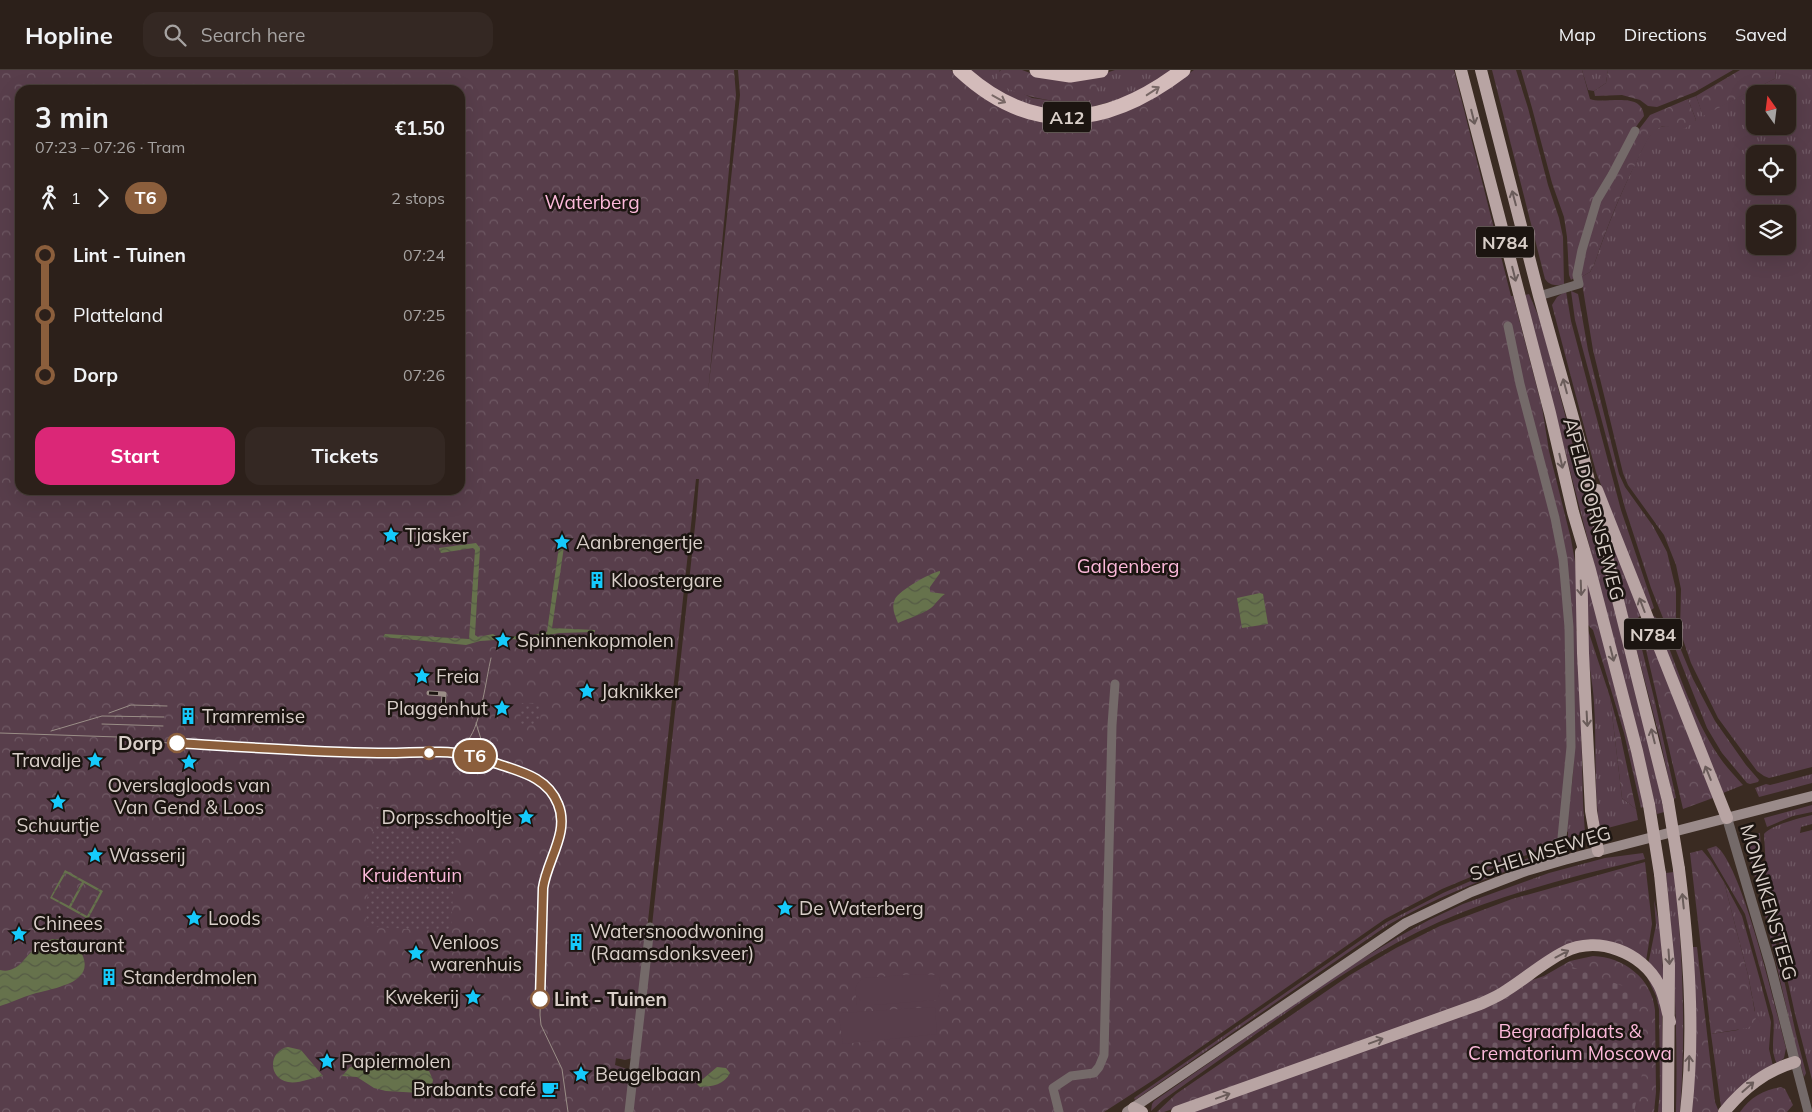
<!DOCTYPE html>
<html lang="en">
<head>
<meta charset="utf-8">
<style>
  body { margin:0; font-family:Mulish,sans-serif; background:#342823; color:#f1f3f6; height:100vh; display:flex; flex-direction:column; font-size:19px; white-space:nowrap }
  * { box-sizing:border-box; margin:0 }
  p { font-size:16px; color:#a6a3a2 }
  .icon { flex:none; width:28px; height:28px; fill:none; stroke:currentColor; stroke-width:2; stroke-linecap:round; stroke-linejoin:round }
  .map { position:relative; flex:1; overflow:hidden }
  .panel { position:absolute; left:15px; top:15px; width:450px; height:410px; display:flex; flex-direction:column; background:#2c201a; border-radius:15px; box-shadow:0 5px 20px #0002,0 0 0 1px #483e39 }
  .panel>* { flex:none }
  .badge { padding:0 10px; border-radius:16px; font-size:18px; line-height:32px }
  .needle { width:32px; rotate:346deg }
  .buttons { position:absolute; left:1746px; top:15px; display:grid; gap:10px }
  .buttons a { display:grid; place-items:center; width:50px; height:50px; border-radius:10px; background:#2c201a; box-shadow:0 5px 20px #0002,0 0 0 1px #483e39; font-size:25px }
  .map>.badge { position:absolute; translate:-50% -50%; box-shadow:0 0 0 2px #fff }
  .legs { display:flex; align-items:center; gap:8px; height:55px; padding:0 20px; font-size:16px }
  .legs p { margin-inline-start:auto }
  .head { display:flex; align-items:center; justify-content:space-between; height:85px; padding:0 20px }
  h1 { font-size:28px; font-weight:700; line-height:38px }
  .button { display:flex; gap:10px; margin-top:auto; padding:10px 20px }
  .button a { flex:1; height:58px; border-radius:15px; background:#db2777; color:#fff; font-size:20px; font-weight:700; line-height:58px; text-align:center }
  .button a+a { background:#342823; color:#f1f3f6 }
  ul { padding:0 20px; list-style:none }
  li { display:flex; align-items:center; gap:18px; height:60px; font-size:19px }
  li i { display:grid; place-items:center; width:8px; height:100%; margin:0 6px; background:currentColor }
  li i::after { content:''; width:12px; height:12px; margin:-6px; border:4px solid; border-radius:50%; background:#2c201a }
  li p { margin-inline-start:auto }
  li:first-child i { background:linear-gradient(#0000 50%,currentColor 0) }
  li:last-child i { background:linear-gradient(currentColor 50%,#0000 0) }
  header { display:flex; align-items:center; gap:30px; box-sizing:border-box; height:70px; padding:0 25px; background:#2c201a; border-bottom:1px solid #483e39 }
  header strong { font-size:24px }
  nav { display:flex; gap:28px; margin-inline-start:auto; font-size:18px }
  .search { width:350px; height:45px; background:#342823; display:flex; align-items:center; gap:12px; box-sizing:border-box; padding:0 18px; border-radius:15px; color:#a6a3a2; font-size:19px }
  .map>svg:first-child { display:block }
  .grass { fill:url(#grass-tufts); fill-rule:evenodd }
  .forest { fill:url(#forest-crowns); fill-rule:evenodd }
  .cemetery { fill:url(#cemetery-stones) }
  .garden { fill:url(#garden-dots) }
  .pitch { fill:#583e4b }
  .water { fill:url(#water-waves); fill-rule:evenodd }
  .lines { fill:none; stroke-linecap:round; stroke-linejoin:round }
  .minor { stroke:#746a69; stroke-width:9 }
  .tertiary { stroke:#746a69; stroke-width:10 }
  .secondary { stroke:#9a8b8a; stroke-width:10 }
  .primary { stroke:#b8a4a3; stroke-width:12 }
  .motorway { stroke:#d3bbba; stroke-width:15 }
  .tram { stroke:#9a8e87; stroke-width:1 }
  .rail-casing { stroke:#9a8e87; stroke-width:5 }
  .rail { stroke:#1c1511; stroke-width:3; stroke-dasharray:9; stroke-linecap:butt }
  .primary-bridge { stroke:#b8a4a3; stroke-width:12 }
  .oneway { stroke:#786866 }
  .oneway2 { stroke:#6a5c5a }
  .line-1-casing { stroke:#fff; stroke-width:11 }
  .line-1 { stroke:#8b5e3c; stroke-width:8 }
  .stop-1-dot { fill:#fff; stroke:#8b5e3c; stroke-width:2.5 }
  .labels { text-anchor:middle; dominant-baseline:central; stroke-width:5; stroke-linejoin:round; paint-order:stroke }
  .shield { fill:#1c1511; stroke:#a09792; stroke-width:1 }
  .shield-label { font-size:18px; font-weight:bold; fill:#d9cfc9 }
  .park-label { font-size:19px; fill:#fcb9da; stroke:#1c1511 }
  .street-label { font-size:19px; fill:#d9cfc9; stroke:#1c1511 }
  .poi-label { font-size:19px; fill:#d9cfc9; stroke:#1c1511; text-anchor:start }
  .stop-label { font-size:19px; font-weight:bold; fill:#d9cfc9; stroke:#1c1511; text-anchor:end }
</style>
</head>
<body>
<header>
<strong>Hopline</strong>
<div class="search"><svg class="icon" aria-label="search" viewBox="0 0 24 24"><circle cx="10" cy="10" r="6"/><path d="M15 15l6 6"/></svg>Search here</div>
<nav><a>Map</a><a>Directions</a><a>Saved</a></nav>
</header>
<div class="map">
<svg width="1812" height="1042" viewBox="0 0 1812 1042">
  <defs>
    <pattern id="grass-tufts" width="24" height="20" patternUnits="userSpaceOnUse" patternTransform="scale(1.25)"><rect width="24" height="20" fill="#583e4b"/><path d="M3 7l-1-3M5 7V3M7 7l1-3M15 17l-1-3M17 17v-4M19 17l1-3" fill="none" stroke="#6f5964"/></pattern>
    <pattern id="forest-crowns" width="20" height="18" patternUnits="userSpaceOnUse" patternTransform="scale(1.25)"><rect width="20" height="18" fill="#583e4b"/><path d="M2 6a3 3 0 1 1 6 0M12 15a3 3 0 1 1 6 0" fill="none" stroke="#6f5964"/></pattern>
    <pattern id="cemetery-stones" width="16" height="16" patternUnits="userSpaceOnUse" patternTransform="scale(1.25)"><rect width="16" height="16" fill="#583e4b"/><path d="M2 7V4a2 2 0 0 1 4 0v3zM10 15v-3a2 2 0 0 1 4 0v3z" fill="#6f5964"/></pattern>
    <pattern id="garden-dots" width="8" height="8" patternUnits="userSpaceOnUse" patternTransform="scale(1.25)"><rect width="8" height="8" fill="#583e4b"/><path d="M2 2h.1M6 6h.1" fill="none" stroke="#6f5964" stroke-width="1.8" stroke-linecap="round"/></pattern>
    <pattern id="water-waves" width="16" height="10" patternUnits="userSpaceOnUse" patternTransform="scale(1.25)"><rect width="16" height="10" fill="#66724c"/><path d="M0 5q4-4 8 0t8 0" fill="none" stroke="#555b45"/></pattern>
  </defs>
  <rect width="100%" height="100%" fill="#3a2b22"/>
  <path class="grass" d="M968,0H1001L999,1L1020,22L1032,28L1070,33L1088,9L1115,0H1174L1135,25L1081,40L1037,38L996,22Z
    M1582,0H1608L1606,13L1594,21L1588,20Z
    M1775,0H1812V697L1769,708L1764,706L1757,701L1718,648L1691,593L1680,561L1681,519L1676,495L1664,465L1628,415L1623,403L1593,280L1581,207L1590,202L1594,195C1606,160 1619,127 1635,94C1641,83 1646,68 1655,60C1661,55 1670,55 1676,59L1696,50L1688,29L1696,26L1703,45L1776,8ZM1755,24H1788V56H1755ZM1755,84H1788V116H1755ZM1755,144H1788V176H1755Z
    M1566,221L1571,251L1621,440L1654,538L1650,541L1596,402L1552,235L1557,227Z
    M1571,221L1578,224L1579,229L1588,280L1619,404L1625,417L1653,456L1667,482L1676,520V562L1681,580L1693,609L1715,651L1746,695L1759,710L1758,712L1750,714L1747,713L1722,683L1707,658L1651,518L1625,438L1575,250Z
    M1529,224L1541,252L1554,302L1652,683L1664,742L1657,744L1642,681L1525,225Z
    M1599,436L1641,545L1637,549L1636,555L1655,632L1676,728L1673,729L1660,669Z
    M1652,545L1658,549C1676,594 1691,644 1718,685C1725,696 1734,705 1743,715L1723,723Z
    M1579,560L1583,734L1585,763L1568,768V762L1566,761L1573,705L1574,676L1572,563Z
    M1588,560L1610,627L1622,728L1636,739L1638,750L1600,760C1593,718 1597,675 1594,633C1593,608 1585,584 1588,560Z
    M1812,704V713L1759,727L1755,718L1766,714L1770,715Z
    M1812,735V742L1793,746L1767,757L1764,748Z
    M1812,745V754L1801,757L1800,763L1812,760V1010L1795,944L1767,817L1764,764C1771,755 1800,748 1812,745Z
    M1760,763L1762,810L1796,964L1806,1003L1804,1007L1796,979L1762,832L1746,776L1745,767Z
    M1716,776C1742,794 1776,941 1786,978L1784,988L1777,994C1769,979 1776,962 1773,946L1745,844L1707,779Z
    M1554,779L1557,780V784C1498,803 1442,824 1388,855L1135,1030L1134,1028L1387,852L1443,823L1505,796Z
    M1643,783L1645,789C1575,806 1505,823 1439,852C1381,878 1329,913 1277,949C1239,976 1201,1003 1163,1030L1151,1041L1152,1034L1154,1031L1345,899L1398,867L1429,850L1463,834L1549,803L1605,788Z
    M1674,802C1683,882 1686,962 1680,1042H1676C1678,962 1674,883 1666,803Z
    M1724,812L1742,846L1760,910L1771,952L1769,979L1773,996L1721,1037L1711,964L1738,960L1755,941L1748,905Z
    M1654,830L1660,856L1664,914L1648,895L1656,855Z
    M1647,907L1655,915L1662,939L1664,1042H1658L1660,1019L1659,939L1656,926Z"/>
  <path class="forest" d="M0,0H734L736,25L708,323L740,25L738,0H951L977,23L1008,41L1113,46L1140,35L1194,0H1454L1511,226H1513L1542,337L1549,381L1571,469L1577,503V556L1567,658L1568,677L1558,771L1555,775L1504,793L1442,819L1385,849L1158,1007L1104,1042H632L696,447L699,409H696L639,934L632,988L625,990L616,988L615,995L627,999L630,1004L626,1042H0ZM20,20H460V420H20Z
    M1001,0H1022L1033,4L1088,9L1096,13L1097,20C1095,26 1092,29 1086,31C1070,36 1016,26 1002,15C998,12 997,9 997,4Z
    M1492,0H1516L1528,38L1548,115L1559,148L1563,167L1564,214C1557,216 1550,216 1545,209Z
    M1521,0H1582L1590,29C1604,35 1642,20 1644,46C1608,92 1593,153 1574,208L1571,210L1569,205L1567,167L1564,147L1552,113L1532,38Z
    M1608,0H1733L1695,22L1657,37L1648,36L1640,30L1622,25L1595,26L1594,21L1606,13Z
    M1740,0H1775L1776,8L1703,46L1696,26Z
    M1688,29L1696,50C1692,53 1686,59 1680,60C1671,60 1666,51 1656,60C1647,67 1641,83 1636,93C1619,126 1606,160 1594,195L1590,202L1581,207L1583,181L1599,131L1637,62L1650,45Z
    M1585,501L1645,736L1641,738L1624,663L1593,560L1588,555Z
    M1643,549L1713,728L1683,739L1640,554Z
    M1610,627L1620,664L1636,739L1622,728Z
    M1702,780L1711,791L1724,812L1748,905L1756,948L1753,954L1748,958L1711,964L1690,783Z
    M1645,792L1652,854L1646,891L1593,871L1491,925L1164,1042H1157L1176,1024L1350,905L1396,878L1440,856L1512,829Z
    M1693,877H1697L1715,1032L1719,1042H1692Z
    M1593,886C1623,887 1652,908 1655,940L1656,1022L1654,1042H1629L1480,938L1526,912L1544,906L1570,891Z
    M1781,1017L1785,1019L1793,1035L1787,1042H1740C1750,1027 1764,1020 1781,1017Z"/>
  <path class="cemetery" d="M1567,895L1636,921L1643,999L1634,1042H1190L1507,928Z"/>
  <path class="garden" d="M521,633L541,634L540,653L537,655L520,654Z
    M375,737L405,739V743L427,744L428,740L457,742L451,862L365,856Z"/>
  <path class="pitch" d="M916,904L938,905C942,913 942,923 936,930L874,935H857C856,922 852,915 864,908Z
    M931,937L935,938L937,964L843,974L839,946L842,943Z"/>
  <path class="water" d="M562,468L565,470L552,558L595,560V562L559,563L524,570L510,569L511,566H528L547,562L560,469Z
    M476,473L480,478L475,565L478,567L493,564L496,566L495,570L480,571L466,575L383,567L385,564L469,569L475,480L473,478L441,483L439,479V478Z
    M940,501V503L930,517V522L945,524C939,528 936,534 931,538C921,545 909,548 898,553C895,545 891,538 895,529C900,520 930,503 940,501Z
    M1260,523L1263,524L1268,554L1242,558L1237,528Z
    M65,800L103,821L88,849L50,828ZM66,803L82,812L69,836L52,827ZM84,813L100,822L87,846L71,837Z
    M52,869C64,869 77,872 82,884C96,914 52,918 33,924C22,927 11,933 0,936V900C17,904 24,888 35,878C40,874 46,871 52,869Z
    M288,977L301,980L323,1006C312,1008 298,1014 288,1012C267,1008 269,980 288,977Z
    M377,992L395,993L429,1001L433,1010L431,1020L420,1023L386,1021L374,1018L357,1007L342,1006L350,997Z
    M717,997L726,998L730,1003C725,1014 712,1017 700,1017L697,1014Z"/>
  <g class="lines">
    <path class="minor" d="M1539,226L1579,214L1577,205L1582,180L1597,130L1612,105L1635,61
      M1508,256L1520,314L1555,448L1563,489L1569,557L1571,677L1562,768L1564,790
      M1795,992L1808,1042
      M629,1042L650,857
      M1059,1042L1053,1018L1071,1006L1094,1003L1099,997L1104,985L1112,655L1115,614"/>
    <path class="tertiary" d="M1727,748L1770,894L1795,992"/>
    <path class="secondary" d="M1127,1042L1406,853L1471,822L1526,801L1564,790L1812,726"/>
    <path class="primary" d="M1461,0L1550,343L1573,442L1590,500L1637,681L1649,735
      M1481,0L1539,226L1582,380L1595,438L1668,731
      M1597,420L1727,748
      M1581,482L1583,583L1591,741L1598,781
      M1679,799C1689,879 1695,961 1686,1042
      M1660,804L1669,895L1668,1042
      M1134,1038L1142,1042
      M1177,1042L1480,934C1489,930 1499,926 1507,920C1526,908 1544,892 1564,882C1598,865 1642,882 1659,915C1665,926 1667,940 1670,952
      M1724,1042C1744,1018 1765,1001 1795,992"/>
    <path class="motorway" d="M960,0C1033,68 1108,57 1183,0
      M1037,0L1070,5L1101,0"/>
    <path class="tram" d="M109,643L131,635L167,636
      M476,653L485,682L493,693
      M102,654L163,656
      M51,661L102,646L164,647
      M0,663L118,667L168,673L291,679L377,683H429L470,685L535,708L550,718L555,726L560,740L562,753L555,780L545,806L543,818L540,945L541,955L562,999L568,1042
      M448,682C455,679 462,676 468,670C481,654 486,609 491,588"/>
    <g class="rail-casing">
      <path id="rail" d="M429,623L444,624L443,639"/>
    </g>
    <use href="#rail" class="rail"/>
    <path class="primary-bridge" d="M1668,731L1679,799
      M1649,735L1660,804"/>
  </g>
  <defs><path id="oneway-shaft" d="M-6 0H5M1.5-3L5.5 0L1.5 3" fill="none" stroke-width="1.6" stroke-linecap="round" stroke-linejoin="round" transform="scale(1.25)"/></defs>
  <g class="oneway">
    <use href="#oneway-shaft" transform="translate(1153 21) rotate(-33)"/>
    <use href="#oneway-shaft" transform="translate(999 29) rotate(29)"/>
  </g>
  <g class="oneway2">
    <use href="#oneway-shaft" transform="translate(1473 47) rotate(76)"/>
    <use href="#oneway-shaft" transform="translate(1514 128) rotate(-105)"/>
    <use href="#oneway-shaft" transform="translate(1514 204) rotate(76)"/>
    <use href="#oneway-shaft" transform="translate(1565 316) rotate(-105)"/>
    <use href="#oneway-shaft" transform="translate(1561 391) rotate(77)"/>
    <use href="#oneway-shaft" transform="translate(1581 518) rotate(88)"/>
    <use href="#oneway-shaft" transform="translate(1642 535) rotate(-111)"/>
    <use href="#oneway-shaft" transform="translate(1612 584) rotate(76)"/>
    <use href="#oneway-shaft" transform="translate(1587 649) rotate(87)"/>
    <use href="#oneway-shaft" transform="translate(1653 666) rotate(-104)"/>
    <use href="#oneway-shaft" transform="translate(1708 703) rotate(-112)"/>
    <use href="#oneway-shaft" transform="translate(1683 831) rotate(-96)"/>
    <use href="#oneway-shaft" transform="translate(1562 884) rotate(-28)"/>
    <use href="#oneway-shaft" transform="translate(1669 887) rotate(86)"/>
    <use href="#oneway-shaft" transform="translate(1376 971) rotate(-20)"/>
    <use href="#oneway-shaft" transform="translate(1689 993) rotate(-88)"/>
    <use href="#oneway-shaft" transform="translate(1748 1017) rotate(-41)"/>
    <use href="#oneway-shaft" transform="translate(1223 1026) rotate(-20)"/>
  </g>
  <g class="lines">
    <g class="line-1-casing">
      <path id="line-1" d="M177,673C244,677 311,682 378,683C407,684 440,679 469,685C479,687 488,691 498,694C522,702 548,708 558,734C570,762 547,790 543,818L540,929"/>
    </g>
    <use href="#line-1" class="line-1"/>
  </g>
  <defs>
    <g id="sight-bare" transform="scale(1.35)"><path d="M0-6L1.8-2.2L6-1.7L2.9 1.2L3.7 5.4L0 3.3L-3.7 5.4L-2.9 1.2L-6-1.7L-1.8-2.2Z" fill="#15cafb" stroke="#1c1511" stroke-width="2.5" paint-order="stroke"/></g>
    <g id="building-bare" transform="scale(1.35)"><path d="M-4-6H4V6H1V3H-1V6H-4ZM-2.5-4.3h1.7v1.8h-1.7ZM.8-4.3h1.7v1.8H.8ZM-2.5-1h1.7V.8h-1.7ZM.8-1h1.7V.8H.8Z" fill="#15cafb" stroke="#1c1511" stroke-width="2.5" paint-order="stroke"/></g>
    <g id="cafe-bare" transform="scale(1.35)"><path d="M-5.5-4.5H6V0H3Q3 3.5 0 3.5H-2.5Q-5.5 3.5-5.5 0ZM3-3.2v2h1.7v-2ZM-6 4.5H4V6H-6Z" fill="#15cafb" stroke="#1c1511" stroke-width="2.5" paint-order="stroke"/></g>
  </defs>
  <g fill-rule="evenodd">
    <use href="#sight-bare" x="391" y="465"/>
    <use href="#sight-bare" x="562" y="472"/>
    <use href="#building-bare" x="597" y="510"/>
    <use href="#sight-bare" x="503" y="570"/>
    <use href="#sight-bare" x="422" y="606"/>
    <use href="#sight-bare" x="587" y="621"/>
    <use href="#sight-bare" x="502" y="638"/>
    <use href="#building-bare" x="188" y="646"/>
    <use href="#sight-bare" x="95" y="690"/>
    <use href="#sight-bare" x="189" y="692"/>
    <use href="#sight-bare" x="58" y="732"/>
    <use href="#sight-bare" x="526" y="747"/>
    <use href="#sight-bare" x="95" y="785"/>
    <use href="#sight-bare" x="785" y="838"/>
    <use href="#sight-bare" x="194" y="848"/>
    <use href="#sight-bare" x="19" y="864"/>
    <use href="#building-bare" x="576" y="872"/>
    <use href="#sight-bare" x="416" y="883"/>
    <use href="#building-bare" x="109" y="907"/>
    <use href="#sight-bare" x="473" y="927"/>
    <use href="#sight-bare" x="327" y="991"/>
    <use href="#sight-bare" x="581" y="1004"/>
    <use href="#cafe-bare" x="550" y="1019"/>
  </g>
  <g class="stop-1-dot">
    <circle cx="177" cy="673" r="9"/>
    <circle cx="429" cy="683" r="6"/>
    <circle cx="540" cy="929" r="9"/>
  </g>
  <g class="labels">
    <g class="shield">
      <rect x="1043" y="31.5" width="48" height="31" rx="4"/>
      <rect x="1476" y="156.5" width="58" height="31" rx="4"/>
      <rect x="1624" y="548.5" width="58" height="31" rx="4"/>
    </g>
    <g class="shield-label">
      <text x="1067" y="47">A12</text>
      <text x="1505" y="172">N784</text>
      <text x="1653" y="564">N784</text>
    </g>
    <g class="park-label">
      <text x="592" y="132">Waterberg</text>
      <text x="1128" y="496">Galgenberg</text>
      <text x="412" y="805">Kruidentuin</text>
      <text x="1570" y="961">Begraafplaats &amp;<tspan x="1570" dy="22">Crematorium Moscowa</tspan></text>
    </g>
    <g class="street-label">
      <text transform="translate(1594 439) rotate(75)">APELDOORNSEWEG</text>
      <text transform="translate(1540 783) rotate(-17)">SCHELMSEWEG</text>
      <text transform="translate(1769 832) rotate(74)">MONNIKENSTEEG</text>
    </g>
    <g class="poi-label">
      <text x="405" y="465">Tjasker</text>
      <text x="576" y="472">Aanbrengertje</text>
      <text x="611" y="510">Kloostergare</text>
      <text x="517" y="570">Spinnenkopmolen</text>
      <text x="436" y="606">Freia</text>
      <text x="601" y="621">Jaknikker</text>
      <text x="488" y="638" text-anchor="end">Plaggenhut</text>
      <text x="202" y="646">Tramremise</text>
      <text x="81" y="690" text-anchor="end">Travalje</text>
      <text x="189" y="715" text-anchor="middle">Overslagloods van<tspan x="189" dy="22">Van Gend &amp; Loos</tspan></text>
      <text x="512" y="747" text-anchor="end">Dorpsschooltje</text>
      <text x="58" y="755" text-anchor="middle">Schuurtje</text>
      <text x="109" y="785">Wasserij</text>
      <text x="799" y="838">De Waterberg</text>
      <text x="208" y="848">Loods</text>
      <text x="33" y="853">Chinees<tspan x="33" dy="22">restaurant</tspan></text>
      <text x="590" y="861">Watersnoodwoning<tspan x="590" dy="22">(Raamsdonksveer)</tspan></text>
      <text x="430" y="872">Venloos<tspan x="430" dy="22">warenhuis</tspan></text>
      <text x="123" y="907">Standerdmolen</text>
      <text x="459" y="927" text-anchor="end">Kwekerij</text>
      <text x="341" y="991">Papiermolen</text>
      <text x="595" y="1004">Beugelbaan</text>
      <text x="536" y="1019" text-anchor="end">Brabants café</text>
    </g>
    <g class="stop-label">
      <text x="163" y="673">Dorp</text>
      <text x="554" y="929" text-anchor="start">Lint - Tuinen</text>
    </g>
  </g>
</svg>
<div class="buttons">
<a><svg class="needle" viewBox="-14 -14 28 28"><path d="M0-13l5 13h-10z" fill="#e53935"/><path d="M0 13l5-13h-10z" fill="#a6a3a2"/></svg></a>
<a><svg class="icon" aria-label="locate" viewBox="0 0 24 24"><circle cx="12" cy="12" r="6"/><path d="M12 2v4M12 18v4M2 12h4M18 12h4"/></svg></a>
<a><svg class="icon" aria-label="layers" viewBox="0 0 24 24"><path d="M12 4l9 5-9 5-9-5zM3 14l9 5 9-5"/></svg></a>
</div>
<b class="badge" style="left:475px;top:686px;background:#8b5e3c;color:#fff">T6</b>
<section class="panel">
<div class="head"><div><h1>3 min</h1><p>07:23 – 07:26 · Tram</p></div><b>€1.50</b></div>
<div class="legs"><svg class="icon" aria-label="walk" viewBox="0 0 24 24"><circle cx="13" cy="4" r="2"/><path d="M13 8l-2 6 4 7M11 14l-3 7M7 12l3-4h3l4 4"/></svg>1<svg class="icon" aria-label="forward" viewBox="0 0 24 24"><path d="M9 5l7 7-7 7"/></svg><b class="badge" style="background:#8b5e3c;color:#fff">T6</b><p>2 stops</p></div>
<ul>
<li><i style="color:#8b5e3c"></i><b>Lint - Tuinen</b><p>07:24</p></li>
<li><i style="color:#8b5e3c"></i><span>Platteland</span><p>07:25</p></li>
<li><i style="color:#8b5e3c"></i><b>Dorp</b><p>07:26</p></li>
</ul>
<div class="button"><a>Start</a><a>Tickets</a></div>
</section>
</div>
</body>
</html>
